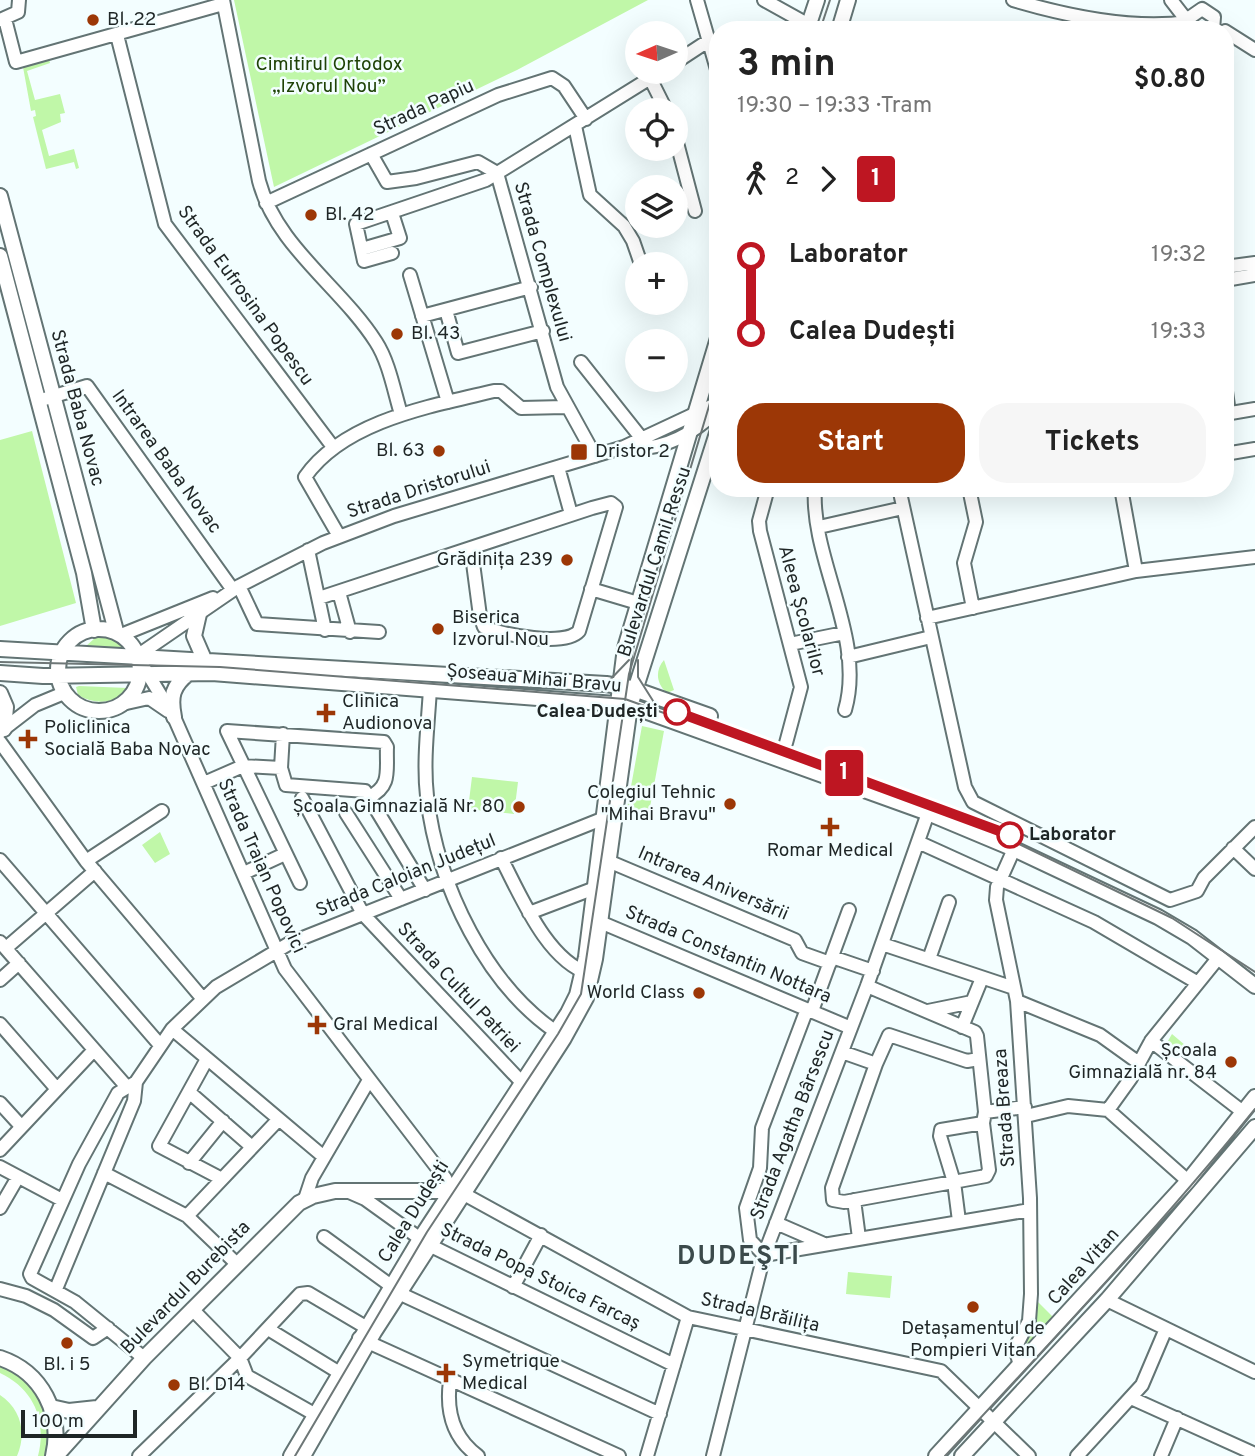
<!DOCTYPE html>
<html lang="en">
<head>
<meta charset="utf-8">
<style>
  body { margin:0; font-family:Overpass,sans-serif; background:#f6f6f6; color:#222; height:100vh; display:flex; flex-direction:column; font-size:26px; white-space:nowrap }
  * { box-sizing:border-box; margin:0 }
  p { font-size:23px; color:#767676 }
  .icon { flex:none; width:38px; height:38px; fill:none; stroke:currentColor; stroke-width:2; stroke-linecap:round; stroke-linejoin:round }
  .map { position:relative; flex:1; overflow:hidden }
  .sheet { position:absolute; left:709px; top:21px; width:525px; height:476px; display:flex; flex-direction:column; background:#fff; border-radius:28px; box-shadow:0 7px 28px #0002 }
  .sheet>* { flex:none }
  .badge { padding:0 14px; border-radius:5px; font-size:24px; line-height:46px }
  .needle { width:46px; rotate:267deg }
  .controls { position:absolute; left:625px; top:21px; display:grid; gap:14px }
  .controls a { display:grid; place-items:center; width:63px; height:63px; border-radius:50%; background:#fff; box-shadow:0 7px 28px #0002; font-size:35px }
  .scale { position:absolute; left:21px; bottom:18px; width:116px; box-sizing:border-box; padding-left:7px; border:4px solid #1f2626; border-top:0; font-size:19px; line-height:24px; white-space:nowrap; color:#1f2626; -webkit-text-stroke:5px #f3feff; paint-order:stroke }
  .map>.badge { position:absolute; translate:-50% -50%; box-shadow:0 0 0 4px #fff }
  .legs { display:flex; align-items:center; gap:10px; height:77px; padding:0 28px; font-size:23px }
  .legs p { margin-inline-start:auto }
  .head { display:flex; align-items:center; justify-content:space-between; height:119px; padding:0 28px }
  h1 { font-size:38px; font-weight:700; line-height:52px }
  .cta { display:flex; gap:14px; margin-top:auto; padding:14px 28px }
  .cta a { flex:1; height:80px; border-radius:28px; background:#9c3706; color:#fff; font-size:28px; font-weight:700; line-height:80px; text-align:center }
  .cta a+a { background:#f6f6f6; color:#222 }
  ul { padding:0 28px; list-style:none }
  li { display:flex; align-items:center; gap:24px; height:77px; font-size:26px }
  li i { display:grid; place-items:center; width:10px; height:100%; margin:0 9px; background:currentColor }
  li i::after { content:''; width:18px; height:18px; margin:-9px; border:5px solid; border-radius:50%; background:#fff }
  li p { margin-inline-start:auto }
  li:first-child i { background:linear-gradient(#0000 50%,currentColor 0) }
  li:last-child i { background:linear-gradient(currentColor 50%,#0000 0) }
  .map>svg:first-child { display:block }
  .green { fill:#c0f7a8 }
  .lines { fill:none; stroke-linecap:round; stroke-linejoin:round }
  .minor-casing { stroke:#637474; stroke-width:16 }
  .major-casing { stroke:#637474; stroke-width:18 }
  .minor { stroke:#fff; stroke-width:12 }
  .major { stroke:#fff; stroke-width:14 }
  .tram { stroke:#6e7777; stroke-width:2 }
  .line-1-casing { stroke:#fff; stroke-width:16 }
  .line-1 { stroke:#be1622; stroke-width:10 }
  .poi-dot { fill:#9c3706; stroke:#f3feff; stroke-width:2.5 }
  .stop-1-dot { fill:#fff; stroke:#be1622; stroke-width:3.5 }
  .labels { text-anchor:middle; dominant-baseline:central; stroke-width:5; stroke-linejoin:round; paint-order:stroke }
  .poi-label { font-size:19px; fill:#1f2626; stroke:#f3feff; text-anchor:start }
  .park-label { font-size:19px; fill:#1e4206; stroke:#f3feff }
  .street-label { font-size:19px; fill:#1f2626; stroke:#f3feff }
  .stop-label { font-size:19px; font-weight:bold; fill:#1f2626; stroke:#f3feff; text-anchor:end }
  .district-label { font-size:26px; font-weight:bold; letter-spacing:2px; fill:#3b4a4b; stroke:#f3feff }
</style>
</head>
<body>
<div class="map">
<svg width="1255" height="1456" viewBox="0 0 1255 1456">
  <rect width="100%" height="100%" fill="#f3feff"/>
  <path class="green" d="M234,0H648L517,70L274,187Z
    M49,59L50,63L27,71L35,100L60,94L65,113L60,114L61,122L42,130L49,156L74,149L79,168L76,169L74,162L46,169L33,117L36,116L35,110L31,111L23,67Z
    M50,407L91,562H87L45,409Z
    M32,431L76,603L0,626V440Z
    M107,636L117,640L126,651L86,646L95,638Z
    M664,660L674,690L667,693C656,684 655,670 664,660Z
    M79,686L128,688C115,705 95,705 78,695L76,687Z
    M642,726L664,731L648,818L626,814Z
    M472,777L518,782L514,814L468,809Z
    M160,832L170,854L155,863L142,845Z
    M1172,1034L1192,1051L1183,1061L1165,1046Z
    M848,1272L892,1276L890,1298L846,1294Z
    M1036,1300L1054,1318L1026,1348L1018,1342Z
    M0,1366C37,1381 55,1418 45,1456H38C47,1421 34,1389 0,1373Z
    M0,1395C21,1409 27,1433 17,1456H0Z"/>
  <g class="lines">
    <g class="minor-casing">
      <path id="minor" d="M223,0L259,181C276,246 341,287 376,342C389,362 394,391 401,414
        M697,0L718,73
        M764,0L809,25
        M1013,0C1067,16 1132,30 1188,22
        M1171,0L1188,22
        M5,19L16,62L223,4
        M0,20L18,12L19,0
        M1190,29L1189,18L1202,9L1214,17L1213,30
        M1225,31L1255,50
        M117,35L165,224L333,447
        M676,62L708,41
        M650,78L666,110
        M575,126L590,195L624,226L633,241L641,264
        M676,139L695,211
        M371,154L387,182L416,178L478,162L497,173L557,387L595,456
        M266,203L498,95L552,78L564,86L586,119
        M362,249L400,238L392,213
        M392,253L364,261L356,224L486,180L660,72
        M1225,267L1255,263
        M410,275L448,402
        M1225,280L1255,275
        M654,303L655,306
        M446,310L458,353L543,331
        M422,316L531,287
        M581,362L642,439
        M1225,384L1229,413
        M38,401L87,386L233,590
        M1225,414L1255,409
        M628,448C663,451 693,434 718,410
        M1225,454L1255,449
        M558,467L571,514
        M768,488L759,521L760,531L801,687L786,743
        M815,488C810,559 866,637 845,710
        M899,488L965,787L973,802L1170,900L1197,891L1204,878L1255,827
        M969,488L976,522L964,563L973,608
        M1121,488L1136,571
        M819,527L903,508
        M339,536L305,477C344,421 431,406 494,391H501L521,408L565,407
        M308,550L325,630
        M239,586L257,624L379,632
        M591,589L638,603
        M339,592L350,632
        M319,598L592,508L611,503L616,507L579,631C565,647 503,635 484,627L480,616L471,548
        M927,618L1136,571L1255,557
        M121,635L213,598
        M790,644L844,633
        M848,657L931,637
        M430,689C428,724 423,761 427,796C437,884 487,990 564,1037
        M122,704L149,698L168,711
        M0,732L35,705L64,693
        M0,742L86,861L203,999
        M281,768L286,785L365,791L425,890
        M204,783L243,766L281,768L283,734
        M302,798L363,914L527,1088
        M346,813L401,899
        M918,842L1094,922L1198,983
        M1233,848L1255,869
        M1014,849L997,887L996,900L1017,1001L1030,1198L1031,1294L1029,1321L1015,1348L1020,1365
        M501,858C521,896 547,961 590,974
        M601,858L795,940L802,953L830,963
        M0,860L160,1045
        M86,861L162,811
        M244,873L285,854
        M300,883L227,731L384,742L387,747C386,770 392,786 369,797
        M529,913L595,888
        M593,919L851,1028
        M0,942L126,1086
        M882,944L1014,988
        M6,948L95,871
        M832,957L873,971
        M929,959L949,902
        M0,980L19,963
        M867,986L975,1032L977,1036L985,1112L983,1123L941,1130L940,1136L954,1182L959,1221
        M1017,1001L1100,1035L1139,1063
        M812,1011L849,910
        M928,1011L972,1002
        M0,1024L56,1088
        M962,1027L982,978
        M172,1029L324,1157
        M1151,1041L1243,1112
        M842,1052L876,1064L832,1188L833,1200L844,1202L986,1176L989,1170L983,1123
        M207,1059L159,1146L222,1179
        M876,1064L889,1035L967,1061L979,1059
        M189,1092L252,1147
        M0,1103L20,1125
        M1108,1110L1131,1078L1151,1041L1219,957
        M1108,1110L1188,1181
        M985,1112L1025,1107
        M1026,1116L1068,1106L1108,1110
        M0,1150L93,1051
        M189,1163L223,1121
        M0,1167L62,1200
        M104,1173L187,1216L237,1264
        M451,1190L445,1178L285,969L174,717L137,656L239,586L323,543L394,516L624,447L718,403
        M349,1192L365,1199L429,1245L674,1365
        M462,1193L688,1317L941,1371L1029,1456
        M305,1199L312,1178L369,1080
        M854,1200L859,1238
        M0,1208L18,1177
        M187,1216L279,1119
        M776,1223L822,1243
        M324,1237L405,1296L660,1414
        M764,1255L1030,1210
        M764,1255L750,1240L746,1208L760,1168L762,1128L807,1009
        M513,1287L541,1235
        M0,1289L26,1296L54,1310L93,1338L108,1328
        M56,1289L134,1101L136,1082
        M1107,1300L1255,1372
        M192,1309L240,1358L247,1376L323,1419
        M268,1329L348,1378
        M359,1338L619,1456
        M144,1358L75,1302L32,1278L30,1274L79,1164L118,1093L136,1082L172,1029L216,987L290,943L612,815
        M450,1381C446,1411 453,1438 478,1456
        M1131,1398L1255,1454
        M139,1456L240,1358L300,1294L308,1293L374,1332
        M647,1456L688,1317
        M713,1456L764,1255L867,986L928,813
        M1077,1456L1142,1385L1165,1331
        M1161,1456L1177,1418"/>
    </g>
    <g class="major-casing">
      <path id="major" d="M807,30L817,0
        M839,30L848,0
        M0,196L116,631
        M0,256L84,573L94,630
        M199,614L194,636L204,659
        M58 670a41 41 0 1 1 82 0a41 41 0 1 1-82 0Z
        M0,649L606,684L631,688L710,716
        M0,673L43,676L212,673L628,705L928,813L1014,849L1158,917L1192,937L1255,986
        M0,693L6,707L4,729
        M174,717C170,697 172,686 189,673
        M0,1358C42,1372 63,1414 53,1456
        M51,1407L69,1411L97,1408
        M56,1456L144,1358L299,1203L313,1196L335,1191H455
        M291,1456L420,1239L568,1013L577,995L586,957L625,648L718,338
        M303,1456L374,1332L564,1038L586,998L595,959L630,706L718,430
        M936,1456L1188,1181L1255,1097
        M962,1456L1107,1300L1255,1127"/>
    </g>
    <use href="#minor" class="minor"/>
    <use href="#major" class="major"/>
    <path class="tram" d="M820,30L830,0
      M638,660V677L655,704
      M0,662L220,667L625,699L992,831L1172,918L1255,972
      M592,691L606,684L629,660
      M295,1456L427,1232L558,1034L581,994L629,674L718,376
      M945,1456C1051,1342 1157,1230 1255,1109"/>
  </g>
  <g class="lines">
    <g class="line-1-casing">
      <path id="line-1" d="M677,712L1010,835"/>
    </g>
    <use href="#line-1" class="line-1"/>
  </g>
  <g class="poi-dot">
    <circle cx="93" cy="20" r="7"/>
    <circle cx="311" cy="215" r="7"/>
    <circle cx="397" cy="334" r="7"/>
    <circle cx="439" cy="451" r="7"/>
    <rect x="570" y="443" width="18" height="18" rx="3.5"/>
    <circle cx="567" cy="560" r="7"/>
    <circle cx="438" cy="629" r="7"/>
    <path d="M322.5 702.5h7v7h7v7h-7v7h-7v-7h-7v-7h7z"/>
    <path d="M24.5 728.5h7v7h7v7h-7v7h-7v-7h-7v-7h7z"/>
    <circle cx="730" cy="804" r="7"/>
    <circle cx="519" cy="807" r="7"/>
    <path d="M826.5 816.5h7v7h7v7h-7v7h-7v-7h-7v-7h7z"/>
    <circle cx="699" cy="993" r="7"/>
    <path d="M313.5 1014.5h7v7h7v7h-7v7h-7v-7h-7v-7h7z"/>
    <circle cx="1231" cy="1062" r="7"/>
    <circle cx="973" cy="1307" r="7"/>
    <circle cx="67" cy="1343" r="7"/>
    <path d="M442.5 1362.5h7v7h7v7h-7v7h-7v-7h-7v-7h7z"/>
    <circle cx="174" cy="1385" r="7"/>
  </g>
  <g class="stop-1-dot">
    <circle cx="677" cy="712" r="12"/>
    <circle cx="1010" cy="835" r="12"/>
  </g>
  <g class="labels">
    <g class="poi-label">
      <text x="107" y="20">Bl. 22</text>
      <text x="325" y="215">Bl. 42</text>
      <text x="411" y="334">Bl. 43</text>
      <text x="425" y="451" text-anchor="end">Bl. 63</text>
      <text x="595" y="452">Dristor 2</text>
      <text x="553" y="560" text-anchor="end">Grădinița 239</text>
      <text x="452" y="618">Biserica<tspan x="452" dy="22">Izvorul Nou</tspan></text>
      <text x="342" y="702">Clinica<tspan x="342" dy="22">Audionova</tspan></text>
      <text x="44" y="728">Policlinica<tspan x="44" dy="22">Socială Baba Novac</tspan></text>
      <text x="716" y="793" text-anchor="end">Colegiul Tehnic<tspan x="716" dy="22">"Mihai Bravu"</tspan></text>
      <text x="505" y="807" text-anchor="end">Școala Gimnazială Nr. 80</text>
      <text x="830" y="851" text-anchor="middle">Romar Medical</text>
      <text x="685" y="993" text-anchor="end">World Class</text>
      <text x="333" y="1025">Gral Medical</text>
      <text x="1217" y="1051" text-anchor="end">Școala<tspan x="1217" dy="22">Gimnazială nr. 84</tspan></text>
      <text x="973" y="1329" text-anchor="middle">Detașamentul de<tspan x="973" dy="22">Pompieri Vitan</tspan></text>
      <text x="462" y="1362">Symetrique<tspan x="462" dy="22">Medical</tspan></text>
      <text x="67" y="1365" text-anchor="middle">Bl. i 5</text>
      <text x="188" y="1385">Bl. D14</text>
    </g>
    <g class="park-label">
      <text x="329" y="65">Cimitirul Ortodox<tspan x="329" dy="22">„Izvorul Nou”</tspan></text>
    </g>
    <g class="street-label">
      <text transform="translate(424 108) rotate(-25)">Strada Papiu</text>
      <text transform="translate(542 262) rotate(74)">Strada Complexului</text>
      <text transform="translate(245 296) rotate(54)">Strada Eufrosina Popescu</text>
      <text transform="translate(77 408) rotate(75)">Strada Baba Novac</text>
      <text transform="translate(166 462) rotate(54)">Intrarea Baba Novac</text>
      <text transform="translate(419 490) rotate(-18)">Strada Dristorului</text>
      <text transform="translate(655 562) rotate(-72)">Bulevardul Camil Ressu</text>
      <text transform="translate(801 611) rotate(75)">Aleea Școlarilor</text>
      <text transform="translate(534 679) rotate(5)">Șoseaua Mihai Bravu</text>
      <text transform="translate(261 866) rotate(66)">Strada Traian Popovici</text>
      <text transform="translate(406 876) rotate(-22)">Strada Caloian Județul</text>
      <text transform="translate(713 884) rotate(23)">Intrarea Aniversării</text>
      <text transform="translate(728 955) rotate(23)">Strada Constantin Nottara</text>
      <text transform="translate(458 988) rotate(47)">Strada Cultul Patriei</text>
      <text transform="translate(1005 1108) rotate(-94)">Strada Breaza</text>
      <text transform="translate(793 1125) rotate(-69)">Strada Agatha Bârsescu</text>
      <text transform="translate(414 1212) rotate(-58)">Calea Dudești</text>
      <text transform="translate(1084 1267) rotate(-48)">Calea Vitan</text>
      <text transform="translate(540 1277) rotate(26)">Strada Popa Stoica Farcaș</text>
      <text transform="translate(186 1288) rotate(-46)">Bulevardul Burebista</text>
      <text transform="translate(760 1313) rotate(13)">Strada Brăilița</text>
    </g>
    <g class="stop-label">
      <text x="658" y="712">Calea Dudești</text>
      <text x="1029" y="835" text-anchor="start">Laborator</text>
    </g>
    <g class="district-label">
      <text x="739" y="1257">DUDEŞTI</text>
    </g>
  </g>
</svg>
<div class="controls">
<a><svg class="needle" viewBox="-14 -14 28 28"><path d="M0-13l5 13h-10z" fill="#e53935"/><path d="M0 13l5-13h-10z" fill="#767676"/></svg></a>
<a><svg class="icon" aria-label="locate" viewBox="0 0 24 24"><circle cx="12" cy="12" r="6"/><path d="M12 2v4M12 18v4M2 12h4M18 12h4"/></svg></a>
<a><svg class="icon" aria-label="layers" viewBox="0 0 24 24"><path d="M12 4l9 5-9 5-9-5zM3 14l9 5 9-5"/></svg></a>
<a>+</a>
<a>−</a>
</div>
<div class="scale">100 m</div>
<b class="badge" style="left:844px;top:773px;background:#be1622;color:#fff">1</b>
<section class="sheet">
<div class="head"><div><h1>3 min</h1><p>19:30 – 19:33 · Tram</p></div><b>$0.80</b></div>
<div class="legs"><svg class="icon" aria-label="walk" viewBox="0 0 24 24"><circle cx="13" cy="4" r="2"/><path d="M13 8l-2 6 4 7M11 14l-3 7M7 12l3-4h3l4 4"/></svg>2<svg class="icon" aria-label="forward" viewBox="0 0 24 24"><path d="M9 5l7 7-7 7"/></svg><b class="badge" style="background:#be1622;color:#fff">1</b></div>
<ul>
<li><i style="color:#be1622"></i><b>Laborator</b><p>19:32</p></li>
<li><i style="color:#be1622"></i><b>Calea Dudești</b><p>19:33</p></li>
</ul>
<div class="cta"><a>Start</a><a>Tickets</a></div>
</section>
</div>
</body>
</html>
